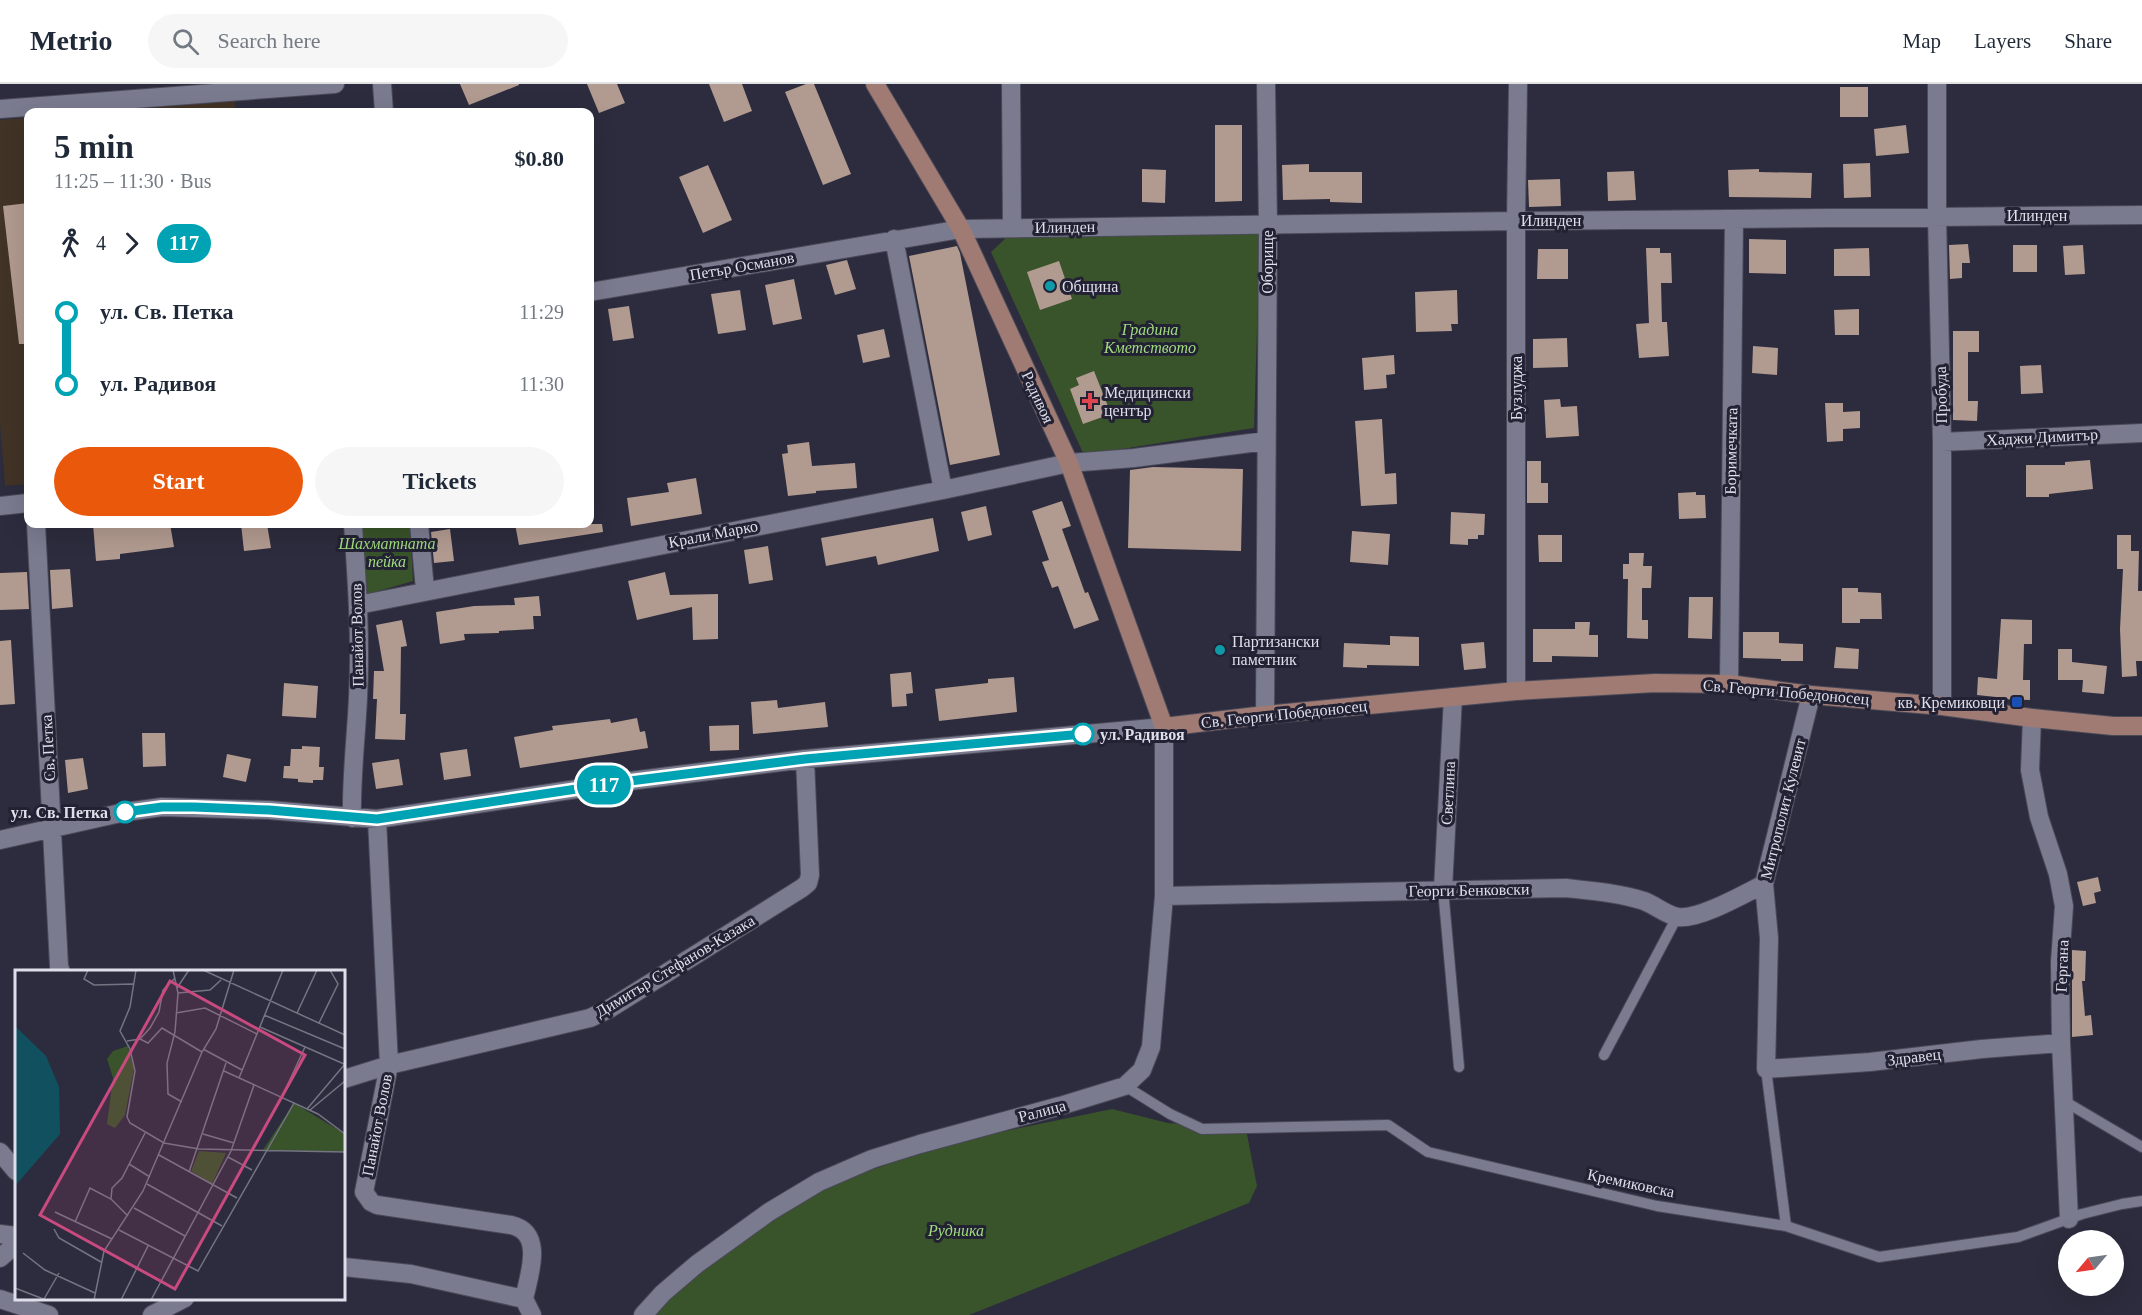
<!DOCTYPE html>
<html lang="en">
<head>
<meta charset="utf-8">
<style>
  body { margin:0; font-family:"Times New Roman",serif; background:#f6f6f7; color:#1f2937; height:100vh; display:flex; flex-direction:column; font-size:22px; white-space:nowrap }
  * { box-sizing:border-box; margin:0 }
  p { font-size:20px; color:#747a83 }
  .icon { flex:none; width:33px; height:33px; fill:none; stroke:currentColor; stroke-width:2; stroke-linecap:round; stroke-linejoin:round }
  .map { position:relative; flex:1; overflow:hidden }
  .panel { position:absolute; left:24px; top:24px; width:570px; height:420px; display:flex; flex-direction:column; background:#fff; border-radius:12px; box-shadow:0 6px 24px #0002 }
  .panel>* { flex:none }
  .badge { padding:0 12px; border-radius:20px; font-size:21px; line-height:39px }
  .needle { width:39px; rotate:241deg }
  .buttons { position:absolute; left:2058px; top:1146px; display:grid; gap:12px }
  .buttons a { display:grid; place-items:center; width:66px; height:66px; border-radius:50%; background:#fff; box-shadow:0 6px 24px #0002; font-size:30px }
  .map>.badge { position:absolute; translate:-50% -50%; box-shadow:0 0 0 3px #fff }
  .legs { display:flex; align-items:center; gap:9px; height:66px; padding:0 30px; font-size:20px }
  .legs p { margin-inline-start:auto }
  .head { display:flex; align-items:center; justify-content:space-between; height:102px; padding:0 30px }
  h1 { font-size:33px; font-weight:700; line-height:45px }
  .primary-button { display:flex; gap:12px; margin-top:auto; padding:12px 30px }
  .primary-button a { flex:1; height:69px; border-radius:36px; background:#ea580c; color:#fff; font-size:24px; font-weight:700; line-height:69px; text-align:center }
  .primary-button a+a { background:#f6f6f7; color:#1f2937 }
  ul { padding:0 30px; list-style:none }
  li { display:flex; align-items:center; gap:21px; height:72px; font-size:22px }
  li i { display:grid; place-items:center; width:9px; height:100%; margin:0 8px; background:currentColor }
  li i::after { content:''; width:15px; height:15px; margin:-8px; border:4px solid; border-radius:50%; background:#fff }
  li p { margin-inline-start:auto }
  li:first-child i { background:linear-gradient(#0000 50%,currentColor 0) }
  li:last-child i { background:linear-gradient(currentColor 50%,#0000 0) }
  header { display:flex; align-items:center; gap:36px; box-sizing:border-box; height:84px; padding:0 30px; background:#fff; border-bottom:2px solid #e0e1e3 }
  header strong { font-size:28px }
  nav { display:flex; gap:33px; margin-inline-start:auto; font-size:21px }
  .search { width:420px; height:54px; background:#f6f6f7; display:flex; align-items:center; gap:15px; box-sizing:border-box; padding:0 21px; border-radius:33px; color:#747a83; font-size:22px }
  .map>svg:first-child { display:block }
  .education { fill:#413326 }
  .green { fill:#39532a }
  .building { fill:#b19a8f }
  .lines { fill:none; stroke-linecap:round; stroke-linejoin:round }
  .lane-casing { stroke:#4a4958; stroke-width:12 }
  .street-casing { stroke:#4a4958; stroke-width:20 }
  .secondary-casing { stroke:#4a4958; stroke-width:20 }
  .lane { stroke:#7b7b90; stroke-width:10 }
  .street { stroke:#7b7b90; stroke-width:18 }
  .secondary { stroke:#a07b73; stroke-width:18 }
  .line-1-casing { stroke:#fff; stroke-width:14 }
  .line-1 { stroke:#00a3b4; stroke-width:9 }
  .culture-dot { fill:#0f9aa8; stroke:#222234; stroke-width:2 }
  .health-dot { fill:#e0444e; stroke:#222234; stroke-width:2 }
  .transit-dot { fill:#1a4fb4; stroke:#222234; stroke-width:2 }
  .stop-1-dot { fill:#fff; stroke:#00a3b4; stroke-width:3 }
  .labels { text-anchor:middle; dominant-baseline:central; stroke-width:6; stroke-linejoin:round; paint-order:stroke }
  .street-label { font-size:16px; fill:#dfdfeb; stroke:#222234 }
  .poi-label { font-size:16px; fill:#dfdfeb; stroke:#222234; text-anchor:start }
  .park-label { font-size:16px; font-style:italic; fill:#a0db7d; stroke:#222234 }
  .stop-label { font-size:16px; font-weight:bold; fill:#dfdfeb; stroke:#222234; text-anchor:start }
  .inset-road { fill:none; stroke:#747483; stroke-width:1.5 }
  .view { fill:#c94a7f; fill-opacity:0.15; stroke:#c94a7f; stroke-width:3 }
  .inset-edge { fill:none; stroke:#dfdfeb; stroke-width:3 }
</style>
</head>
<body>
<header>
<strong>Metrio</strong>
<div class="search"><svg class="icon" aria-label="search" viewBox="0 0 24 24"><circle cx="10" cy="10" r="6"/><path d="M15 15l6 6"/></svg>Search here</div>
<nav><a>Map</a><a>Layers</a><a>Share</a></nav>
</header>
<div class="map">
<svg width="2142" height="1231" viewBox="0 0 2142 1231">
  <rect width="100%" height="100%" fill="#2c2c3e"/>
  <path class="education" d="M235,17L236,28H94Z
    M28,34V400L5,402L0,339V36Z"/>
  <path class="green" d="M1260,148L1254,344L1084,371L991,168L1007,153Z
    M362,440H410L413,497L365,511Z
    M1112,1025L1168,1039L1246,1045L1257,1102L1249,1119L969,1231H653L666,1214L762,1141L841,1096L957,1057Z"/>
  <path class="building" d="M460,0H519V1L469,21Z
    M587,0H617L625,19L599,29Z
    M709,0H742L752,27L724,38Z
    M806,0H814L851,90L823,101L785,8Z
    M1840,3H1868V33H1840Z
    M1215,41H1242V117L1215,118Z
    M1906,41L1909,69L1876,72L1874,45Z
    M1870,79L1871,113L1844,114L1843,80Z
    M1309,80V88H1362V119L1330,118V115L1283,116L1282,81Z
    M708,81L732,136L703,149L679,93Z
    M1142,85L1166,86L1165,119L1142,118Z
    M1759,85V88L1812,89L1811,114L1729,113L1728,86Z
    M1634,87L1636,116L1608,117L1607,88Z
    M1560,95L1561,122L1529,123L1528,96Z
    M28,119V260H19L3,122Z
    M1749,155L1786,156V190L1749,189Z
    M1968,160L1970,179H1962V194L1950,195L1949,161Z
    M2013,161H2037V188H2013Z
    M2083,161L2085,190L2065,191L2063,162Z
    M957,162L960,169L1000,371L950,381L909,172Z
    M1646,164H1660V169H1671L1672,199H1661L1662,238H1667L1669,272L1639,274L1636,240L1649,239Z
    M1869,164L1870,192H1834V165Z
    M1538,165H1568V195H1537Z
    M847,176L856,205L835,211L826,181Z
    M1059,177L1072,215L1040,226L1027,188Z
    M794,195L802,235L773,241L765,201Z
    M740,206L746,246L718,250L711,210Z
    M1457,206L1458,240H1451L1452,247L1416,248L1415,208Z
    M629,222L634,254L613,257L608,225Z
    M1859,225V251H1835L1834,226Z
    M884,245L890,273L863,279L857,251Z
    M1953,247H1979V268H1968V317H1978L1977,337L1953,336Z
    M1567,254L1568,283L1533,284V255Z
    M1753,262L1778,264L1777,291L1752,289Z
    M1394,271L1395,290L1386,291L1387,304L1364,306L1362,274Z
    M2041,281L2043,309L2021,310L2020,282Z
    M1094,287L1111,330L1083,340L1070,305L1079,301L1076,294Z
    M1560,315L1561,323L1577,322L1579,352L1546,354L1544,316Z
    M1825,319H1843V328L1860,327V344L1843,345V357L1827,358Z
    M1382,335L1385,390L1396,389L1397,420L1361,422L1355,337Z
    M809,358L812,382L855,379L857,404L816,407V409L788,412L782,370L788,369L787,361Z
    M2090,376L2093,405L2049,410V413H2026V381H2065V378Z
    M1527,377H1541V399H1548V419H1527Z
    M1153,383L1243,385L1241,467L1128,464L1130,386Z
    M696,394L702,430L631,442L627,414L669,408L667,399Z
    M1696,408V411H1705L1706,434L1679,435L1678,409Z
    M1062,417L1071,442L1062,445L1085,509L1088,508L1099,536L1074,545L1058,502L1052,504L1042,478L1049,476L1032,427Z
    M986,422L992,451L968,457L961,428Z
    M1451,428L1485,430L1484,451H1478V455H1468V461L1450,460Z
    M933,434L939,467L878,481L876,472L826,482L821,454Z
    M93,440H170L174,463L120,470V475L96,477Z
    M241,440H267L271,464L244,467Z
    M515,440H602L603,448L519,461Z
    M450,445L454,477L434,479L431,448Z
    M1352,447L1390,450L1388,481L1350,478Z
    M1538,451H1562V478H1539Z
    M2117,451H2131V467H2139L2138,507H2142V577H2136L2137,592L2122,593L2120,545L2123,485H2117Z
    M768,462L773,496L749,500L744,466Z
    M1629,469H1644L1643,482H1652L1651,504H1642V536H1648V555L1627,554L1628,495H1623V480H1629Z
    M70,485L73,523L52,525L50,486Z
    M27,488L29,525L0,526V489Z
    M665,488L670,511L718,510V555L693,556L692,523L637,536L628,497Z
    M1842,504H1858V508L1881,509L1882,535H1860V539H1842Z
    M539,512L541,532H533L534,545L499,547V549L464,550L465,556L440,560L436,528L474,522L515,521L514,514Z
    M1689,513H1713L1712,555L1688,554Z
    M2001,535L2032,536V560H2024L2023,596H2030V616L1996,615V613L1977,611L1978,593L1997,595Z
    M402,536L407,562L401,563L400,630H406L405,656L375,655L377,615H373L374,587H384L376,541Z
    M1575,538H1590L1589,551H1598V573L1552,572V578H1533V545H1575Z
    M1743,548H1779V559L1803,560V577H1781V575L1743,574Z
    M1390,552L1419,553V582L1367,581V584L1343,583L1344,559L1390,561Z
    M11,556L15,620L0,621V557Z
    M1484,558L1486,584L1464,586L1461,560Z
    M1836,563L1859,565L1858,585L1834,584Z
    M2058,565H2072V578L2107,582L2104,610L2082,608L2083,596H2058Z
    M911,588L913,609L906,610L907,622L892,623L890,590Z
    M1014,593L1017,628L939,637L935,605L988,599V595Z
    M284,599L318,602L316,634L282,632Z
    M777,616L778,624L825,618L828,643L753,650L751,618Z
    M637,634L640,648L645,647L648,664L520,684L514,653L553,646L552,642L610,635L611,639Z
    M739,641V666L710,667L709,642Z
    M142,649H165L166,682L143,683Z
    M302,662L320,663L319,683H324L323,696H313V699L298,698V695L283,694L284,682H290L291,665H302Z
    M467,665L471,692L444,696L440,669Z
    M227,670L251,675L246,698L223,693Z
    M83,674L88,705L68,709L65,676Z
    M399,675L403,701L376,705L372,679Z
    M2098,793L2101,807L2094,809L2096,819L2083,822L2077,798Z
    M2072,866L2086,867L2085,897H2082L2085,932L2091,931L2093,951L2072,953Z"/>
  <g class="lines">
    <g class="lane-casing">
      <path id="lane" d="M1443,805L1459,983
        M1604,971L1677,833
        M1766,985L1786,1142
        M1125,1002L1170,1030L1202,1045L1388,1041L1428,1068L1657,1122L1786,1142L1879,1173L2018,1153L2082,1130L2122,1120L2142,1117
        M2064,1017L2142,1063"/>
    </g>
    <g class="street-casing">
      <path id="street" d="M382,0L384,28
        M1011,0L1012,143
        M1937,0V132L1942,358V622
        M0,25L335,0
        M894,155L943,406
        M590,208L961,145L1516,137L2142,131
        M1942,358L2142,349
        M0,422L28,419
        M36,440L59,882L61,888
        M419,440L425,506
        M358,521L943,406L1069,379L1134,374L1266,357
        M1729,600L1734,135
        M1516,607V137L1518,0
        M1811,611L1764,800L1769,854L1766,985L1870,978L1982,965L2061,959
        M1265,631L1268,141L1266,0
        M2032,634L2030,686L2039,733L2058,790L2064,822L2060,878L2061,959L2069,1135
        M352,734C351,694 356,655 358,614C361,556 357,498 353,440
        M377,735L389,981L364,1108L371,1118L377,1121L511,1141C545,1149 529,1191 524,1215
        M0,756L125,728L162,723L269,726L377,735L630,697L805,675L1164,643V812L1151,963L1142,986L1125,1002L1060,1022L920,1060L872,1075L819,1098L769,1128L697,1180L663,1209L643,1231
        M1443,805L1453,613
        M1164,812L1566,804C1593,807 1619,809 1644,817C1655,821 1666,831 1678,833C1699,836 1744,810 1764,800
        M344,995L389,981L590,934L609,925L802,804L808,799L810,791L805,675
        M0,1068L16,1087
        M0,1150L16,1152
        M0,1174L16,1160
        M344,1183L411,1190L524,1215L532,1231
        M0,1215L49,1231
        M152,1231L185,1214"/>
    </g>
    <g class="secondary-casing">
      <path id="secondary" d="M875,0L961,145L1069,379L1164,643L1265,631L1516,607L1655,599L1729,600L1811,611L1942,622L2032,634L2113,642H2142"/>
    </g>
    <use href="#lane" class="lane"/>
    <use href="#street" class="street"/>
    <use href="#secondary" class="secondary"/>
  </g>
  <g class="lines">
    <g class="line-1-casing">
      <path id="line-1" d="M125,728L162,723H194L269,726L377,735L630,697L805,675L1083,650"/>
    </g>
    <use href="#line-1" class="line-1"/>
  </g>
  <g class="culture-dot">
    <circle cx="1050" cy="202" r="6"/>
    <circle cx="1220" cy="566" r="6"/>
  </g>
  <path class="health-dot" d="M1087 308h6v6h6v6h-6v6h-6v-6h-6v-6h6z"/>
  <rect class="transit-dot" x="2011" y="612" width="12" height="12" rx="3"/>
  <g class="stop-1-dot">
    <circle cx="1083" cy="650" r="10"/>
    <circle cx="125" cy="728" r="10"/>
  </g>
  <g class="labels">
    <g class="street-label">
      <text x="2037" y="131">Илинден</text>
      <text x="1551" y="136">Илинден</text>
      <text transform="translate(1065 143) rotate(-1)">Илинден</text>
      <text transform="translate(1267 178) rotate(-90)">Оборище</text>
      <text transform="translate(742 182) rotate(-10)">Петър Османов</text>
      <text transform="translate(1516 304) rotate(-90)">Бузлуджа</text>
      <text transform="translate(1941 311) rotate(-91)">Пробуда</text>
      <text transform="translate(1038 313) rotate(65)">Радивоя</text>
      <text transform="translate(2042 353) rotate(-3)">Хаджи Димитър</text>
      <text transform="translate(1731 367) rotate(-89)">Боримечката</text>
      <text transform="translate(713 450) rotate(-11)">Крали Марко</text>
      <text transform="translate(357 551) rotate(-91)">Панайот Волов</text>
      <text transform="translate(1786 608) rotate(5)">Св. Георги Победоносец</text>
      <text transform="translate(1284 630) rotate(-6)">Св. Георги Победоносец</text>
      <text transform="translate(48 664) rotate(-93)">Св. Петка</text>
      <text transform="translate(1448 709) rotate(-87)">Светлина</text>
      <text transform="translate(1783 725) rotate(-76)">Митрополит Кулевит</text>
      <text transform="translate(1469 806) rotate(-1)">Георги Бенковски</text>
      <text transform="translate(675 882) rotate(-31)">Димитър Стефанов-Казака</text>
      <text transform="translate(2062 882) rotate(-88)">Гергана</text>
      <text transform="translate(1914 973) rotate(-7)">Здравец</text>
      <text transform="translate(1042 1027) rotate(-15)">Ралица</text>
      <text transform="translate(377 1041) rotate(-79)">Панайот Волов</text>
      <text transform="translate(1631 1099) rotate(12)">Кремиковска</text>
    </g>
    <g class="poi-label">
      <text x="1062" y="202">Община</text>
      <text x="1104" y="308">Медицински<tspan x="1104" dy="18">център</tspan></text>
      <text x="1232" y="557">Партизански<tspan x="1232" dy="18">паметник</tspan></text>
      <text x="2005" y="618" text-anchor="end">кв. Кремиковци</text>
    </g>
    <g class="park-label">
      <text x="1150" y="245">Градина<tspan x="1150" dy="18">Кметството</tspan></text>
      <text x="387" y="459">Шахматната<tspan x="387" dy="18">пейка</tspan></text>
      <text x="956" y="1146">Рудника</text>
    </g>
    <g class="stop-label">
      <text x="1100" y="650">ул. Радивоя</text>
      <text x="108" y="728" text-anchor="end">ул. Св. Петка</text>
    </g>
  </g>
  <g transform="translate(15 886)">
    <rect width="330" height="330" fill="#2c2c3e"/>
    <path d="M113,76L119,99L110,145L100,158L92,154L98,108L92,89L98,81ZM279,133L330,164V182L248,180ZM184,181L211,183L197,214L176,201Z" fill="#39532a"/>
    <path d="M0,56L31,86L44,117L45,164L0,216Z" fill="#11515f"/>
    <path class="inset-road" d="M73,0L69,9L79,15L118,14M121,0L115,37L105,61L115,79L120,101L112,147L115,153L149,173L184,179L330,182M158,0L163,23L160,62L152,93L153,124L167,132M188,0L330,65M162,18L174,0M163,23L195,20L206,10M161,43L190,38L242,64M282,43L302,0M249,45L330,79M304,53L323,14L315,0M245,57L329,94M125,69L133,73L147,58L187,82M112,71L125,69L135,58L144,42L148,20L160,8M188,79L227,100M209,101L303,144L330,164M224,108L268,0M267,127L290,77M292,139L330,94M295,140L330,111M188,164L219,173M144,185L222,228M213,187L237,200M114,194L135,207M174,202L211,93M132,214L207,256M96,229L97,218L107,208L130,163M119,238L170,266M40,242L97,269M60,252L75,218L96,229L113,246M39,259L44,268L86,292M104,260L183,301L279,133M8,283L30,300L80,323M0,318L31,330M29,329L44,303M79,330L89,281L128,221L187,82L201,59L219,0M106,330L133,276M136,330L216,181L239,115"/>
    <path class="view" d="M155,11L290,85L160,319L25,245Z"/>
    <rect width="330" height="330" class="inset-edge"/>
  </g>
</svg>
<div class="buttons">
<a><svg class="needle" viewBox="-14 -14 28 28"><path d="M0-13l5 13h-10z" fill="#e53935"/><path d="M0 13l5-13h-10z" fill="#747a83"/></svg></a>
</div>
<b class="badge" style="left:604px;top:701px;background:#00a3b4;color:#fff">117</b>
<section class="panel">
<div class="head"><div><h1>5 min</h1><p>11:25 – 11:30 · Bus</p></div><b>$0.80</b></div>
<div class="legs"><svg class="icon" aria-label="walk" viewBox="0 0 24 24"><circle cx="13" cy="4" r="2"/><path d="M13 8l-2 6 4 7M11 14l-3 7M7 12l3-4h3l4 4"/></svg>4<svg class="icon" aria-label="forward" viewBox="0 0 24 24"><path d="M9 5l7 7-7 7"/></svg><b class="badge" style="background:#00a3b4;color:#fff">117</b></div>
<ul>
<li><i style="color:#00a3b4"></i><b>ул. Св. Петка</b><p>11:29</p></li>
<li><i style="color:#00a3b4"></i><b>ул. Радивоя</b><p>11:30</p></li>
</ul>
<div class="primary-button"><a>Start</a><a>Tickets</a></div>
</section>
</div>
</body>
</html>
